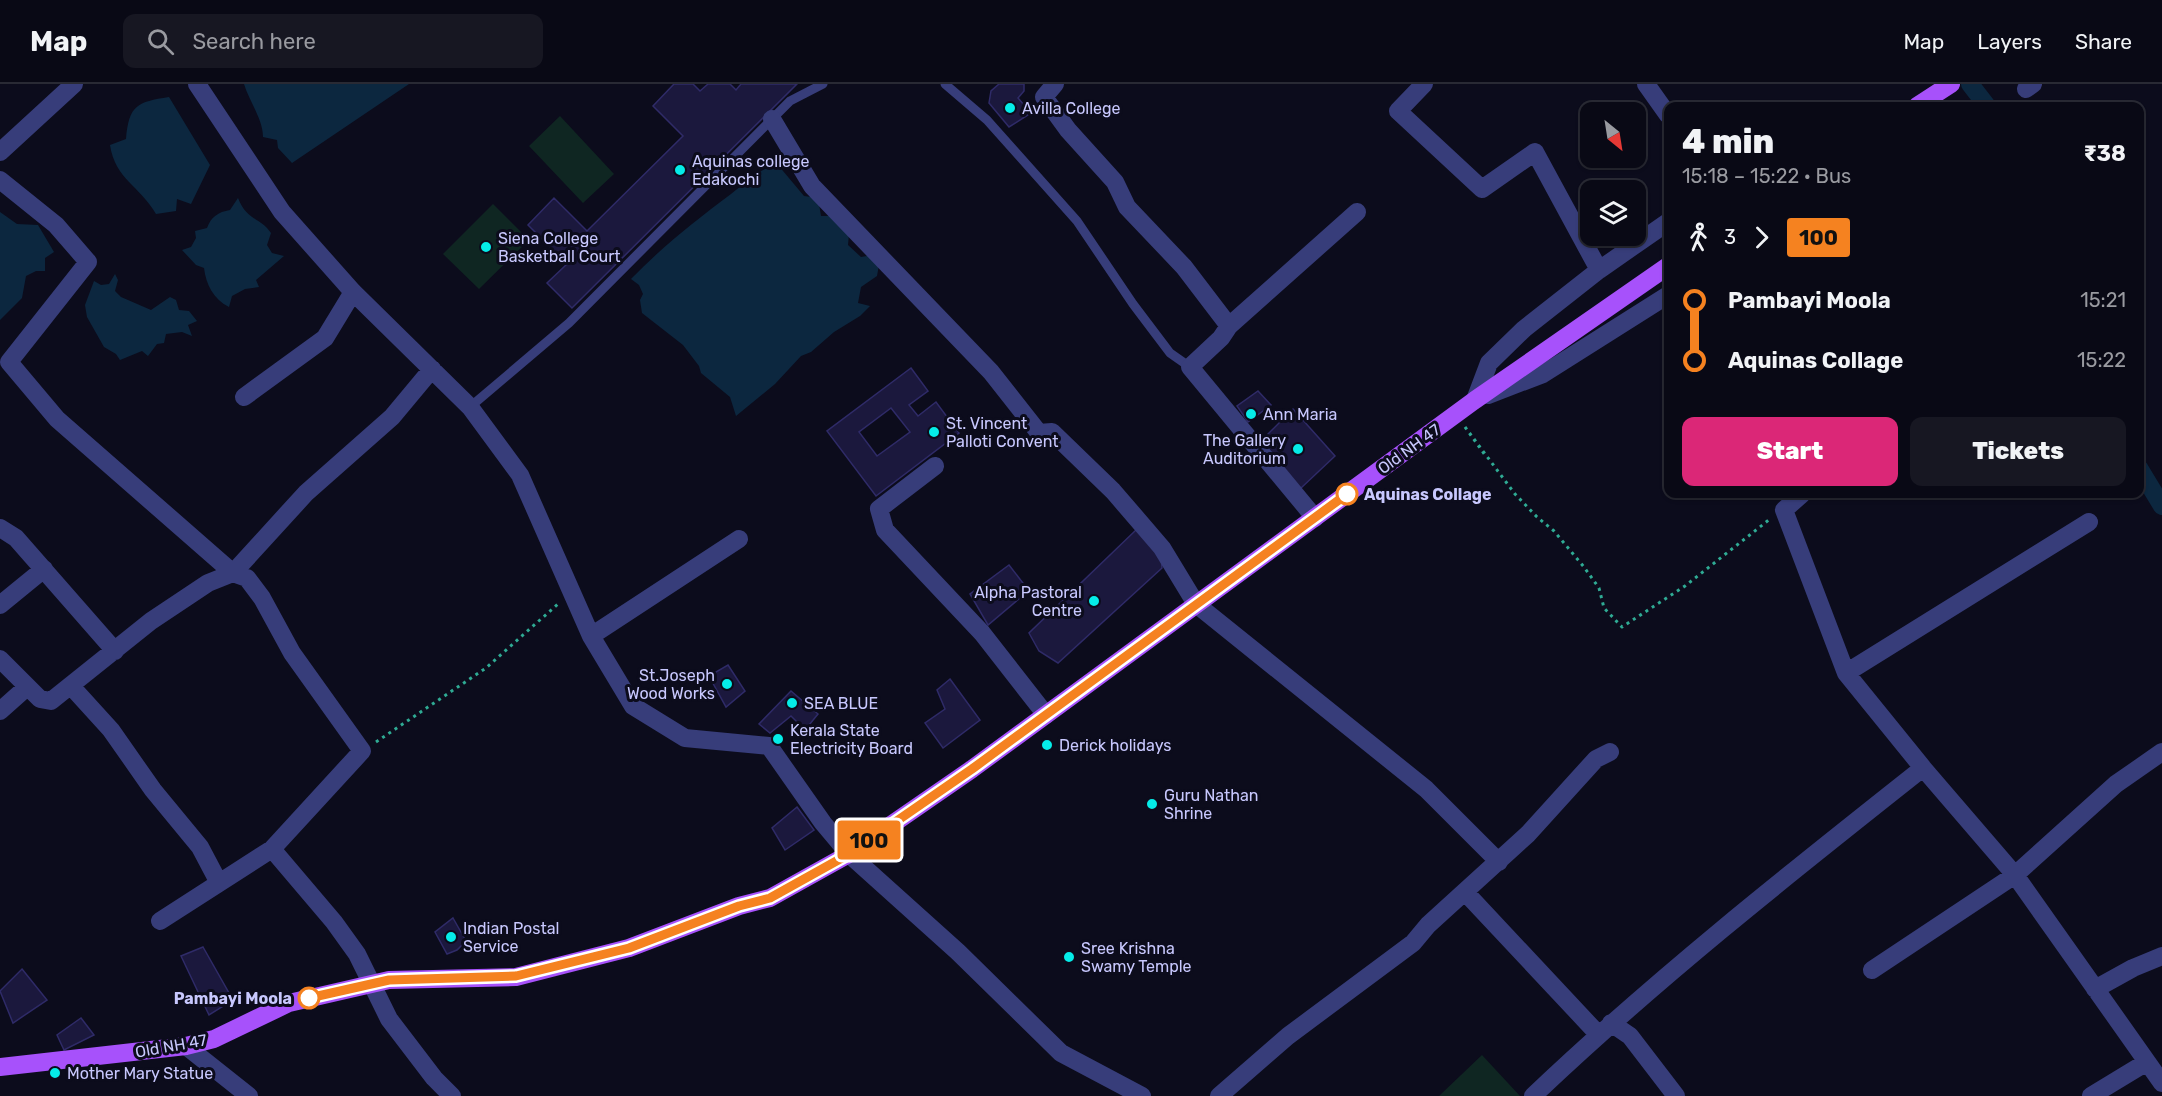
<!DOCTYPE html>
<html lang="en">
<head>
<meta charset="utf-8">
<style>
  body { margin:0; font-family:Rubik,sans-serif; background:#171722; color:#f1f3f6; height:100vh; display:flex; flex-direction:column; font-size:22px; white-space:nowrap }
  * { box-sizing:border-box; margin:0 }
  p { font-size:20px; color:#999aa0 }
  .icon { flex:none; width:33px; height:33px; fill:none; stroke:currentColor; stroke-width:2; stroke-linecap:round; stroke-linejoin:round }
  .map { position:relative; flex:1; overflow:hidden }
  .drawer { position:absolute; left:1664px; top:18px; width:480px; height:396px; display:flex; flex-direction:column; background:#090915; border-radius:12px; box-shadow:0 2px 4px #0004,0 0 0 2px #292a34 }
  .drawer>* { flex:none }
  .badge { padding:0 12px; border-radius:4px; font-size:21px; line-height:39px }
  .needle { width:39px; rotate:150deg }
  .buttons { position:absolute; left:1580px; top:18px; display:grid; gap:12px }
  .buttons a { display:grid; place-items:center; width:66px; height:66px; border-radius:12px; background:#090915; box-shadow:0 2px 4px #0004,0 0 0 2px #292a34; font-size:30px }
  .map>.badge { position:absolute; translate:-50% -50%; box-shadow:0 0 0 3px #fff }
  .legs { display:flex; align-items:center; gap:9px; height:66px; padding:0 18px; font-size:20px }
  .legs p { margin-inline-start:auto }
  .head { display:flex; align-items:center; justify-content:space-between; height:102px; padding:0 18px }
  h1 { font-size:33px; font-weight:800; line-height:45px }
  .button { display:flex; gap:12px; margin-top:auto; padding:12px 18px }
  .button a { flex:1; height:69px; border-radius:12px; background:#db2777; color:#fff; font-size:24px; font-weight:800; line-height:69px; text-align:center }
  .button a+a { background:#171722; color:#f1f3f6 }
  ul { padding:0 18px; list-style:none }
  li { display:flex; align-items:center; gap:21px; height:60px; font-size:22px }
  li i { display:grid; place-items:center; width:9px; height:100%; margin:0 8px; background:currentColor }
  li i::after { content:''; width:15px; height:15px; margin:-8px; border:4px solid; border-radius:50%; background:#090915 }
  li p { margin-inline-start:auto }
  li:first-child i { background:linear-gradient(#0000 50%,currentColor 0) }
  li:last-child i { background:linear-gradient(currentColor 50%,#0000 0) }
  header { display:flex; align-items:center; gap:36px; box-sizing:border-box; height:84px; padding:0 30px; background:#090915; border-bottom:2px solid #292a34 }
  header strong { font-size:28px }
  nav { display:flex; gap:33px; margin-inline-start:auto; font-size:21px }
  .search { width:420px; height:54px; background:#171722; display:flex; align-items:center; gap:15px; box-sizing:border-box; padding:0 21px; border-radius:12px; color:#999aa0; font-size:22px }
  .map>svg:first-child { display:block }
  .green { fill:#0f2622 }
  .water { fill:#0c273f }
  .lines { fill:none; stroke-linecap:round; stroke-linejoin:round }
  .canal { stroke:#0c273f; stroke-width:18 }
  .building { fill:#1b183d; stroke:#2f2b68; stroke-width:1.5; fill-rule:evenodd }
  .path { stroke:#2fab94; stroke-width:3; stroke-dasharray:3 4.5; stroke-linecap:butt }
  .lane { stroke:#373d7a; stroke-width:9 }
  .street { stroke:#373d7a; stroke-width:18 }
  .primary { stroke:#a751fb; stroke-width:18 }
  .line-1-casing { stroke:#fff; stroke-width:14 }
  .line-1 { stroke:#f58220; stroke-width:9 }
  .poi-dot { fill:#05ece8; stroke:#0c0c1c; stroke-width:2 }
  .stop-1-dot { fill:#fff; stroke:#f58220; stroke-width:3 }
  .labels { text-anchor:middle; dominant-baseline:central; stroke-width:6; stroke-linejoin:round; paint-order:stroke }
  .poi-label { font-size:16px; fill:#c8c8fe; stroke:#0c0c1c; text-anchor:start }
  .street-label { font-size:16px; fill:#c8c8fe; stroke:#0c0c1c }
  .stop-label { font-size:16px; font-weight:bold; fill:#c8c8fe; stroke:#0c0c1c; text-anchor:start }
</style>
</head>
<body>
<header>
<strong>Map</strong>
<div class="search"><svg class="icon" aria-label="search" viewBox="0 0 24 24"><circle cx="10" cy="10" r="6"/><path d="M15 15l6 6"/></svg>Search here</div>
<nav><a>Map</a><a>Layers</a><a>Share</a></nav>
</header>
<div class="map">
<svg width="2162" height="1012" viewBox="0 0 2162 1012">
  <rect width="100%" height="100%" fill="#0c0c1c"/>
  <path class="green" d="M560,32L614,90L583,119L529,62Z
    M493,120L529,156L479,205L443,170Z
    M1482,971L1520,1012H1439Z"/>
  <path class="water" d="M244,0H409L292,79L278,64L277,56L263,53C263,35 249,17 244,0Z
    M169,13L210,81L191,120L177,115L176,127L156,130C140,102 115,95 110,61L126,55C129,21 137,18 169,13Z
    M778,81L804,112L818,114L821,132H829L849,150L848,161L861,173L873,171L879,181L877,192L861,203L858,219L870,222L860,232L834,248L811,268L801,272L775,300L736,332L730,313L701,289L699,282L683,261L642,229L640,216L643,210L639,201L631,195C662,163 695,137 731,110C747,98 757,85 778,81Z
    M238,114C247,137 260,133 271,149L267,161L272,169L284,172L256,196L259,203L245,205L232,212L229,223C213,215 206,200 204,184L196,181L182,166L191,163L196,154L195,147L207,144C211,133 218,128 230,126Z
    M0,128L17,140L38,141L54,168L45,174V187H36L26,192L22,214L0,236Z
    M115,190L118,196L115,207L121,213L151,226L170,213L176,216L179,226L189,227L197,237L188,241L192,252L182,248L166,250L164,259L157,260L148,272L142,267L120,276L116,270L104,263L87,233L85,221L94,197L101,201L109,200Z"/>
  <g class="lines">
    <path class="canal" d="M1970,0L1987,22
      M2139,384L2162,422"/>
  </g>
  <path class="building" d="M674,0H693L700,7L708,0H730L736,6L741,0H797L572,224L547,199L567,180L528,141L554,114L587,147L683,52L653,22Z
    M999,0H1024V7L1018,14L1031,29L1009,43L989,19L991,7Z
    M911,284L928,307L909,321L918,332L936,318L959,349L876,412L827,347ZM891,324L910,348L877,372L859,348Z
    M1258,307L1271,321L1248,338L1237,322Z
    M1293,325L1335,372L1300,405L1260,358Z
    M1137,445L1161,473L1162,484L1058,579L1039,567L1029,549Z
    M1009,481L1026,503L1020,514L988,541L970,510Z
    M728,581L745,607L726,623L709,592Z
    M950,595L980,636L943,664L925,639L945,625L937,606Z
    M791,607L818,630L805,646L791,632L770,649L759,640Z
    M797,723L814,746L785,766L772,744Z
    M453,834L466,857L457,866L447,870L435,848Z
    M203,863L233,916L209,931L181,872Z
    M22,885L47,916L13,939L0,907Z
    M81,934L94,951L64,966L57,951Z"/>
  <g class="lines">
    <path class="path" d="M1465,343L1515,410L1537,433L1554,447L1584,483L1599,504L1604,524L1622,543L1685,502L1770,435
      M1465,343L1485,371
      M376,658L486,584L559,519"/>
    <path class="lane" d="M945,0L987,36L1077,137L1133,220L1170,269L1190,283
      M470,323L569,239L790,17L823,0"/>
    <path class="street" d="M197,0L282,128L353,208L470,323L520,391L591,552L633,622L685,654L769,662L823,739L849,770L958,868L1061,969L1142,1012
      M1055,0L1044,13L1068,46L1115,98L1127,123L1184,183L1229,242L1221,254L1190,283L1315,434
      M1424,0L1398,27L1482,105L1535,68L1599,186
      M1646,0L1668,31
      M2026,5L2033,0
      M772,35L812,102L991,288L1039,349L1052,348L1113,407L1162,464L1196,520L1426,705L1499,778
      M0,68L74,0
      M0,96L56,141L88,178L9,278L57,335L233,489L306,409L392,333L432,285
      M1229,242L1357,128
      M1488,311L1543,290L1668,211
      M244,313L325,254L353,208
      M1475,316L1489,279L1524,245L1599,186L1668,138
      M935,382L879,425L885,446L982,549L1046,631
      M1802,410L1784,426L1846,589L1923,684L2015,791L2162,999
      M0,444L16,454L115,567
      M0,521L44,485
      M591,552L739,455
      M0,575L40,615L51,617L151,537L208,499L233,489L247,494L262,514L292,569L362,667L272,765L334,838L357,870L389,935L434,994L452,1012
      M1846,589L2089,438
      M71,602L111,646L153,706L200,763L219,799
      M0,627L27,603
      M1465,808L1598,950
      M160,837L272,765
      M1872,886L2015,791L2116,700L2162,668
      M2095,905L2133,884L2162,872
      M1611,939L1630,952L1676,1012
      M186,962L249,1012
      M1219,1012L1288,952L1413,859L1428,841L1528,750L1596,675L1610,668
      M1533,1012C1656,895 1789,790 1923,684
      M2091,1012L2147,978"/>
    <path class="primary" d="M1917,22L1951,0
      M0,983L186,962L214,955L289,919L389,896L516,893L629,864L739,822L770,814L849,770L972,685L1475,316L1668,182"/>
  </g>
  <g class="lines">
    <g class="line-1-casing">
      <path id="line-1" d="M309,914L389,896L516,892L629,864L739,822L770,814L849,770L972,685L1347,410"/>
    </g>
    <use href="#line-1" class="line-1"/>
  </g>
  <g class="poi-dot">
    <circle cx="1010" cy="24" r="6"/>
    <circle cx="680" cy="86" r="6"/>
    <circle cx="486" cy="163" r="6"/>
    <circle cx="1251" cy="330" r="6"/>
    <circle cx="934" cy="348" r="6"/>
    <circle cx="1298" cy="365" r="6"/>
    <circle cx="1094" cy="517" r="6"/>
    <circle cx="727" cy="600" r="6"/>
    <circle cx="792" cy="619" r="6"/>
    <circle cx="778" cy="655" r="6"/>
    <circle cx="1047" cy="661" r="6"/>
    <circle cx="1152" cy="720" r="6"/>
    <circle cx="451" cy="853" r="6"/>
    <circle cx="1069" cy="873" r="6"/>
    <circle cx="55" cy="989" r="6"/>
  </g>
  <g class="stop-1-dot">
    <circle cx="1347" cy="410" r="10"/>
    <circle cx="309" cy="914" r="10"/>
  </g>
  <g class="labels">
    <g class="poi-label">
      <text x="1022" y="24">Avilla College</text>
      <text x="692" y="77">Aquinas college<tspan x="692" dy="18">Edakochi</tspan></text>
      <text x="498" y="154">Siena College<tspan x="498" dy="18">Basketball Court</tspan></text>
      <text x="1263" y="330">Ann Maria</text>
      <text x="946" y="339">St. Vincent<tspan x="946" dy="18">Palloti Convent</tspan></text>
      <text x="1286" y="356" text-anchor="end">The Gallery<tspan x="1286" dy="18">Auditorium</tspan></text>
      <text x="1082" y="508" text-anchor="end">Alpha Pastoral<tspan x="1082" dy="18">Centre</tspan></text>
      <text x="715" y="591" text-anchor="end">St.Joseph<tspan x="715" dy="18">Wood Works</tspan></text>
      <text x="804" y="619">SEA BLUE</text>
      <text x="790" y="646">Kerala State<tspan x="790" dy="18">Electricity Board</tspan></text>
      <text x="1059" y="661">Derick holidays</text>
      <text x="1164" y="711">Guru Nathan<tspan x="1164" dy="18">Shrine</tspan></text>
      <text x="463" y="844">Indian Postal<tspan x="463" dy="18">Service</tspan></text>
      <text x="1081" y="864">Sree Krishna<tspan x="1081" dy="18">Swamy Temple</tspan></text>
      <text x="67" y="989">Mother Mary Statue</text>
    </g>
    <g class="street-label">
      <text transform="translate(1409 365) rotate(-36)">Old NH 47</text>
      <text transform="translate(171 962) rotate(-10)">Old NH 47</text>
    </g>
    <g class="stop-label">
      <text x="1364" y="410">Aquinas Collage</text>
      <text x="292" y="914" text-anchor="end">Pambayi Moola</text>
    </g>
  </g>
</svg>
<div class="buttons">
<a><svg class="needle" viewBox="-14 -14 28 28"><path d="M0-13l5 13h-10z" fill="#e53935"/><path d="M0 13l5-13h-10z" fill="#999aa0"/></svg></a>
<a><svg class="icon" aria-label="layers" viewBox="0 0 24 24"><path d="M12 4l9 5-9 5-9-5zM3 14l9 5 9-5"/></svg></a>
</div>
<b class="badge" style="left:869px;top:756px;background:#f58220;color:#111">100</b>
<section class="drawer">
<div class="head"><div><h1>4 min</h1><p>15:18 – 15:22 · Bus</p></div><b>₹38</b></div>
<div class="legs"><svg class="icon" aria-label="walk" viewBox="0 0 24 24"><circle cx="13" cy="4" r="2"/><path d="M13 8l-2 6 4 7M11 14l-3 7M7 12l3-4h3l4 4"/></svg>3<svg class="icon" aria-label="forward" viewBox="0 0 24 24"><path d="M9 5l7 7-7 7"/></svg><b class="badge" style="background:#f58220;color:#111">100</b></div>
<ul>
<li><i style="color:#f58220"></i><b>Pambayi Moola</b><p>15:21</p></li>
<li><i style="color:#f58220"></i><b>Aquinas Collage</b><p>15:22</p></li>
</ul>
<div class="button"><a>Start</a><a>Tickets</a></div>
</section>
</div>
</body>
</html>
